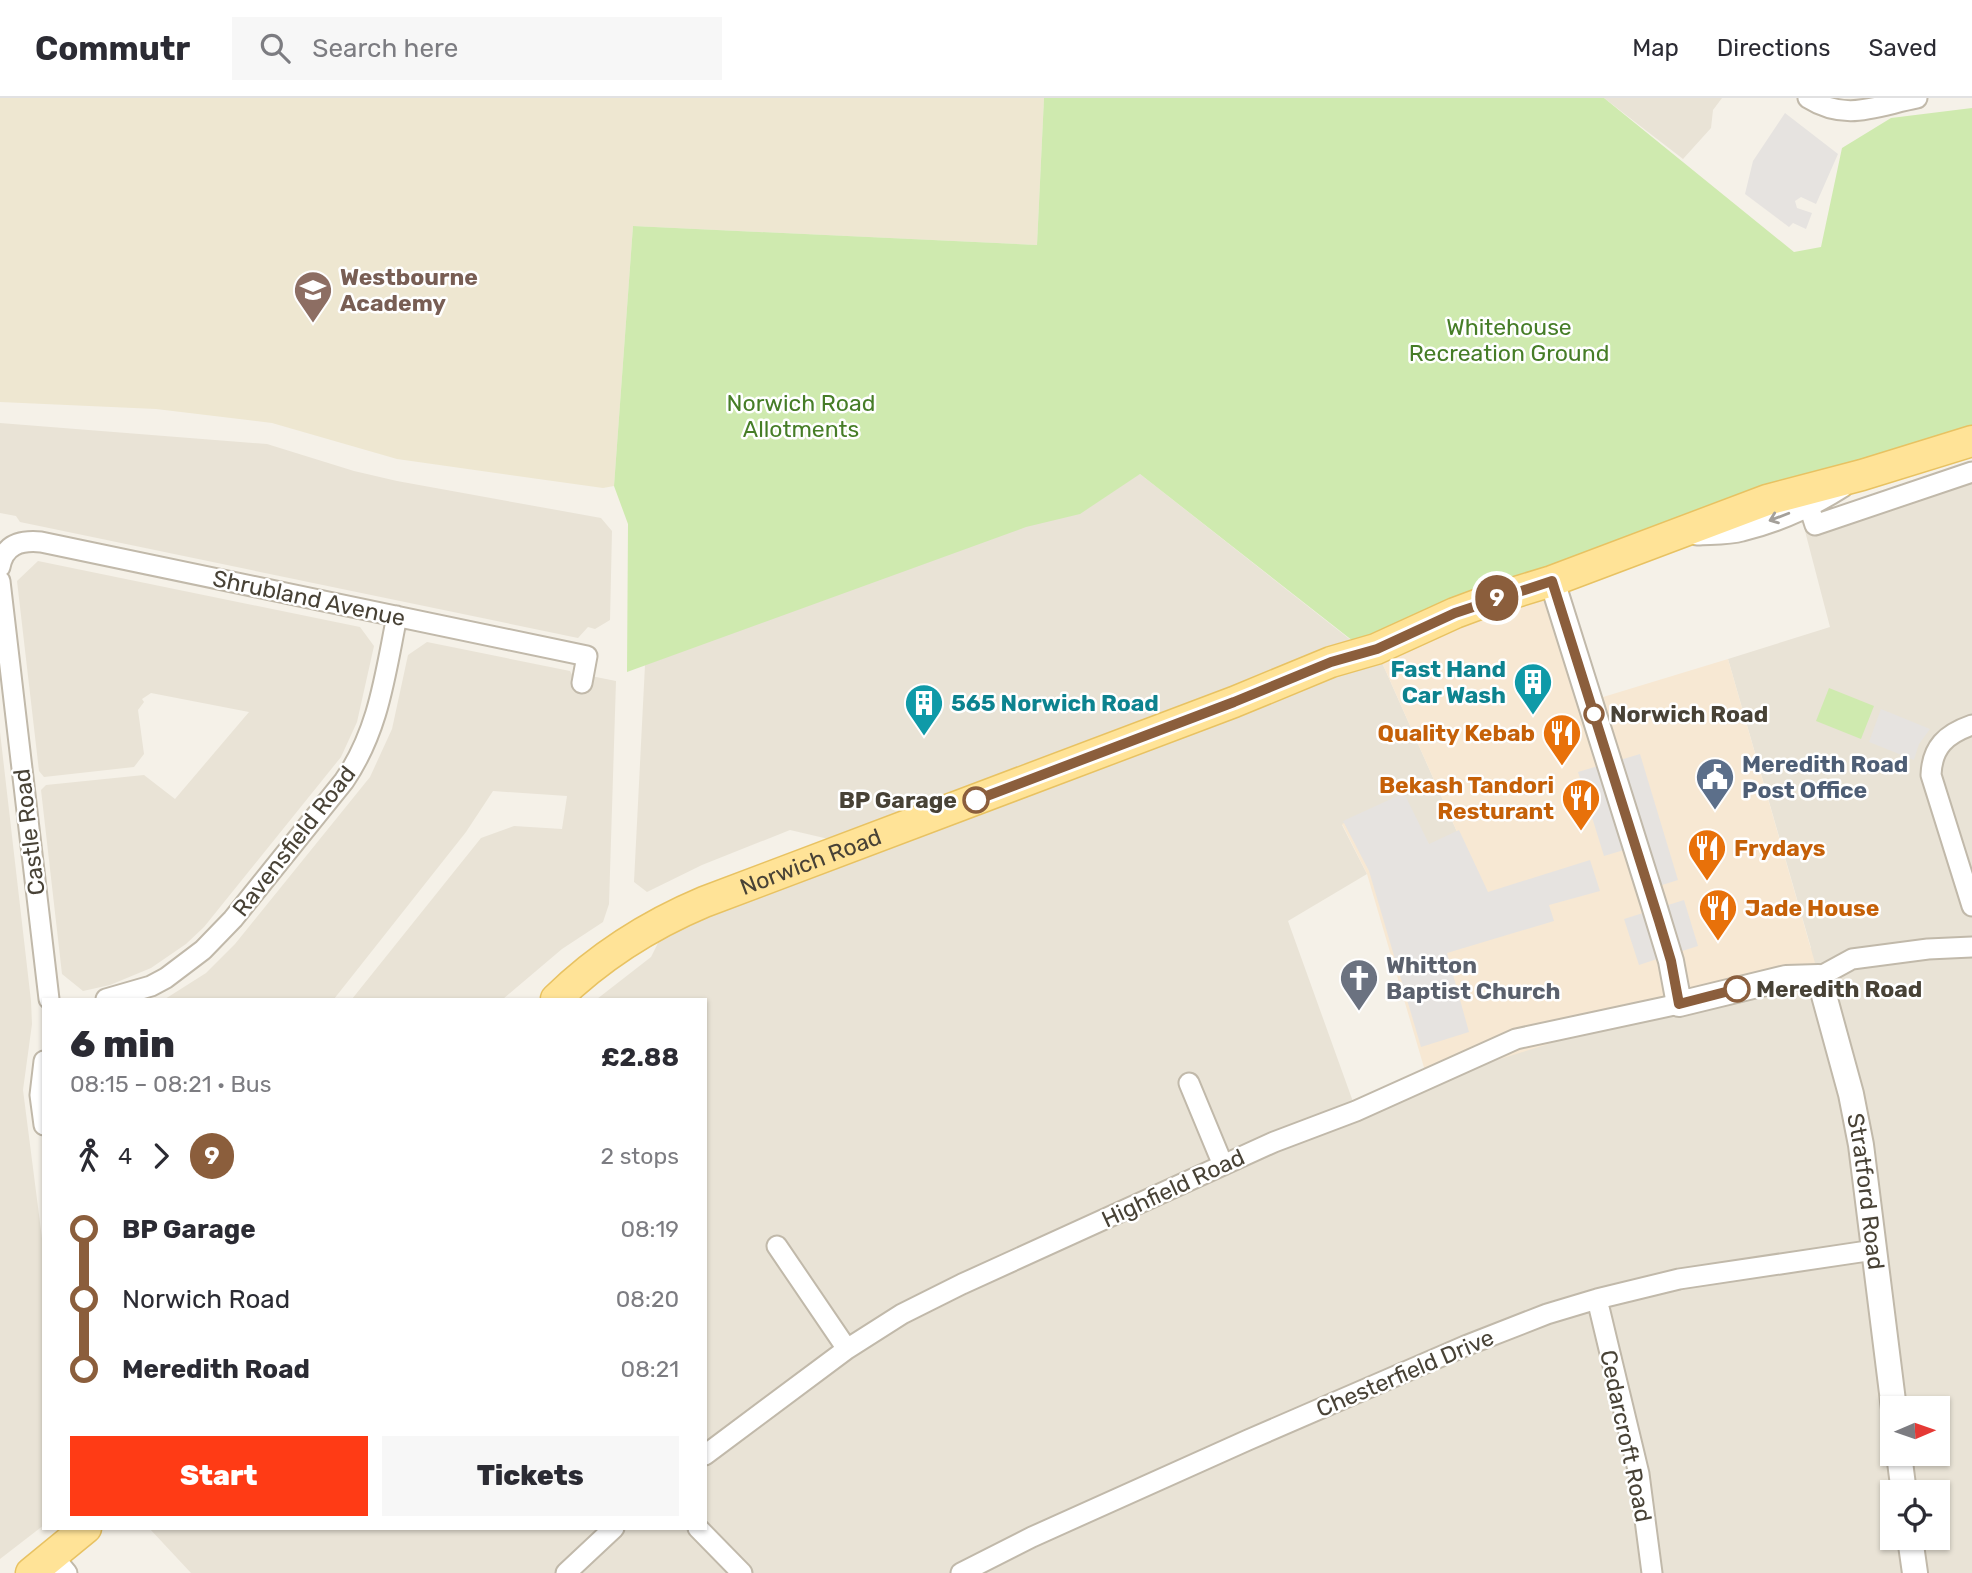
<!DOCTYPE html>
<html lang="en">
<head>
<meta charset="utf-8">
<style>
  body { margin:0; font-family:Rubik,sans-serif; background:#f7f7f7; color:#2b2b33; height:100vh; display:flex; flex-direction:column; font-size:26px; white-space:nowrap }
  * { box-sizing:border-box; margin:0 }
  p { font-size:23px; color:#7c7c81 }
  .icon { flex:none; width:38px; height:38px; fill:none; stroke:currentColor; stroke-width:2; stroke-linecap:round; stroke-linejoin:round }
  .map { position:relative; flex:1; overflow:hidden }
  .drawer { position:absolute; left:42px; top:900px; width:665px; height:532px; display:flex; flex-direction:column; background:#fff; border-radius:0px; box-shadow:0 2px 5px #0004 }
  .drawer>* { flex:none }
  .badge { padding:0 14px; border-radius:23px; font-size:24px; line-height:46px }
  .needle { width:46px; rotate:88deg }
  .fabs { position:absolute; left:1880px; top:1298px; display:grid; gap:14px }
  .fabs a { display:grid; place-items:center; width:70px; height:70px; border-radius:0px; background:#fff; box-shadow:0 2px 5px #0004; font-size:35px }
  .map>.badge { position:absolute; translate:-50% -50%; box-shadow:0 0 0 4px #fff }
  .legs { display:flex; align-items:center; gap:10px; height:77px; padding:0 28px; font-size:23px }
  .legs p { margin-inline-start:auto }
  .head { display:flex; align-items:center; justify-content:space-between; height:119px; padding:0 28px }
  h1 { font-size:38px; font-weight:800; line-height:52px }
  .button { display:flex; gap:14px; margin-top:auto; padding:14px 28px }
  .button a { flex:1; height:80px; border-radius:0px; background:#ff3b15; color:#fff; font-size:28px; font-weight:800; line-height:80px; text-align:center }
  .button a+a { background:#f7f7f7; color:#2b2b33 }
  ul { padding:0 28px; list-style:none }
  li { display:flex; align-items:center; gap:24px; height:70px; font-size:26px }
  li i { display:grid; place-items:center; width:10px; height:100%; margin:0 9px; background:currentColor }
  li i::after { content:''; width:18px; height:18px; margin:-9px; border:5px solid; border-radius:50%; background:#fff }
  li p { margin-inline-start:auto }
  li:first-child i { background:linear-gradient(#0000 50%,currentColor 0) }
  li:last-child i { background:linear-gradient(currentColor 50%,#0000 0) }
  header { display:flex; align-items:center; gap:42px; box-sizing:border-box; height:98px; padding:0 35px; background:#fff; border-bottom:2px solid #e1e1e2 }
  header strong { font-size:33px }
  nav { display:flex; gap:38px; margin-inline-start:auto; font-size:24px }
  .search { width:490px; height:63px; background:#f7f7f7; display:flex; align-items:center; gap:18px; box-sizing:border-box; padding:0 24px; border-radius:0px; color:#7c7c81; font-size:26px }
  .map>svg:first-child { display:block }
  .residential { fill:#e9e3d6; fill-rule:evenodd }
  .commercial { fill:#f7e8d3 }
  .education { fill:#eee7d1 }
  .green { fill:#cfeaaf }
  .parking { fill:#e6e3e0 }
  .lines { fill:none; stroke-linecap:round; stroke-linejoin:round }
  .minor-casing { stroke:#c1b9aa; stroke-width:23 }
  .tertiary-casing { stroke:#c1b9aa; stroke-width:28 }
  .primary-casing { stroke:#e8c262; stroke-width:33 }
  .minor { stroke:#fff; stroke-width:19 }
  .tertiary { stroke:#fff; stroke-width:24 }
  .primary { stroke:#ffe397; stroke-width:30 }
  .oneway { stroke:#a4a09a }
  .line-1-casing { stroke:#fff; stroke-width:16 }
  .line-1 { stroke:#8b5e3c; stroke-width:10 }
  .stop-1-dot { fill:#fff; stroke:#8b5e3c; stroke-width:3.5 }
  .labels { text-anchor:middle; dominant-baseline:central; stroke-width:5; stroke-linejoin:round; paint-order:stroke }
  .education-label { font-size:23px; font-weight:bold; fill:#785e54; stroke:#fff; text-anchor:start }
  .park-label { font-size:23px; fill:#467d27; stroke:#fff }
  .street-label { font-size:23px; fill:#484236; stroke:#fff }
  .culture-label { font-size:23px; font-weight:bold; fill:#0d838f; stroke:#fff; text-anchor:end }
  .stop-label { font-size:23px; font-weight:bold; fill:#484236; stroke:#fff; text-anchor:start }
  .food-label { font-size:23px; font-weight:bold; fill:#c56008; stroke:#fff; text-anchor:end }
  .service-label { font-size:23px; font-weight:bold; fill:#4e5e75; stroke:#fff; text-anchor:start }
  .worship-label { font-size:23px; font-weight:bold; fill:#5b616d; stroke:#fff; text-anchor:start }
</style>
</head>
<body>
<header>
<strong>Commutr</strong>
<div class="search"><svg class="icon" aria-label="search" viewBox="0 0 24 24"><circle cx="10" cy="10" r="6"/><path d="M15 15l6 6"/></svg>Search here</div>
<nav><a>Map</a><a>Directions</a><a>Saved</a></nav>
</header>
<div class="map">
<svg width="1972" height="1475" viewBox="0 0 1972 1475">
  <rect width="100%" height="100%" fill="#f5f1e8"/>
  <path class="residential" d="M1604,0H1722L1713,12L1711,30L1683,61Z
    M0,325L267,346L354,373L397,383L601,420L612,433L610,522L595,531L588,529L578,540L20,424L16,418L0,415Z
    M1972,374V1475H191L149,1430H705V901H597L651,859L669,823L850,746L790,732L702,767L647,794L634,784L645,567L1140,376L1366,554L1376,551L1458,736L1430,749L1342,727L1367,776L1288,823L1356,1012L1428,983L1811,850L1728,561L1830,529L1805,433L1815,427ZM1892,1311H1937V1356H1892ZM1892,1395H1937V1440H1892Z
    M38,463L360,529L374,548L357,624L341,659L204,829L186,846L151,870L110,887L83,893L62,876L41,692L46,687L144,677L175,701L249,614L151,595L142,601L144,604L138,612L144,656L134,669L44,679L39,673L17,483Z
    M427,544L570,573L578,588L591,578L616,583L609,806L603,824L562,851L503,901H352L481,740L514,728L562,731L567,698L493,693L466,734L334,901H165L206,875L235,846L370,679L392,631L408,557Z
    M0,634L31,903L32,926L23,992L44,1156V1427L0,1461Z"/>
  <path class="commercial" d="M1552,483L1590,603L1728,561L1819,879L1679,906L1428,983L1367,776L1342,726L1404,698L1430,749L1458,736L1376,551Z"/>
  <path class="education" d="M0,0H1044L1037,147L633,128L614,388L603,390L397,361L272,325L156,311L0,304Z"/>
  <path class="green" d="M1044,0H1604L1794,154L1821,149L1842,50L1891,20L1972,10V343L1367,554L1140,376L1080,416L1026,429L627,574L628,426L614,388L633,128L1037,147Z
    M1829,590L1874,608L1861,641L1816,623Z"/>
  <path class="parking" d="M1785,15L1838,56L1816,106L1801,99L1795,103L1797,110L1812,115L1806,131L1793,125L1789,129L1745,96L1753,63Z
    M1881,611L1930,631L1919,646L1914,662L1869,644Z
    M1640,656L1678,782L1659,788L1620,662Z
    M1598,668L1624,752L1604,758L1578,674Z
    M1404,695L1429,746L1459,732L1488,794L1590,762L1600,793L1549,807L1554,823L1447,855L1469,934L1421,949L1369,773L1343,723Z
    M1684,802L1698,848L1679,854L1665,808Z
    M1643,815L1657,861L1639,867L1624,821Z"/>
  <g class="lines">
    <g class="minor-casing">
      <path id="minor" d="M1808,0C1846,24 1876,8 1917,0
        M1805,396L1815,427L1972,374
        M1697,437C1712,436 1728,437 1742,433C1776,425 1813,408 1843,389
        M0,469C4,447 20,442 41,444L587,558L582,585
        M0,483L49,901
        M1972,627C1946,636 1932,649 1931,677L1972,808
        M1819,879L1852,861L1928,851L1972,849
        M106,901L151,888L166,880L203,852L233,821L344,683C379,632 385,577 397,518
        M44,963L40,997L44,1027
        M1189,985L1223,1067
        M777,1148L847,1251
        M1597,1201L1639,1376L1652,1475
        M705,1357L847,1251L902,1216L962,1186L1274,1044L1356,1013L1516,941L1679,906
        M698,1430L742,1475
        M53,1458L67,1475
        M566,1475L614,1430
        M961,1475L1032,1439L1248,1342L1465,1248L1547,1216L1597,1201L1679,1181L1874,1152"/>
    </g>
    <g class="tertiary-casing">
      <g id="tertiary">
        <path id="s1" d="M1552,483L1653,804L1671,863L1679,906L1786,880L1819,879L1851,996L1861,1047L1894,1311"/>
        <path d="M1899,1356L1904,1395"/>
        <path d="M1910,1440L1915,1475"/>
      </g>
    </g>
    <g class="primary-casing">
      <g id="primary">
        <path id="s2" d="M556,901C600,858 647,828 704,804L1234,604L1331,564L1376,551L1455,515L1490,502L1552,483L1767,402L1862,377L1972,343"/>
        <path d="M31,1475L86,1430"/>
      </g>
    </g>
    <use href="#minor" class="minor"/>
    <use href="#tertiary" class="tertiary"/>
    <use href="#primary" class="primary"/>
  </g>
  <defs><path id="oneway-shaft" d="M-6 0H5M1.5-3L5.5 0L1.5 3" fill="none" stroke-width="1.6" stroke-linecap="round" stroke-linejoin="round" transform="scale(1.75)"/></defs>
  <use class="oneway" href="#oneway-shaft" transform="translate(1779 419) rotate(159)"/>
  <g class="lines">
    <g class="line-1-casing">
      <path id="line-1" d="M976,702L1234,604L1331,564L1377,551L1455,515L1552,483L1659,823L1671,863L1679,906L1737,891"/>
    </g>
    <use href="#line-1" class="line-1"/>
  </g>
  <defs>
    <g id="school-pin" transform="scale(2.0125)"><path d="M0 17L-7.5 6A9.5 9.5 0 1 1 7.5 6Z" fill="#8d6e63" stroke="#fff"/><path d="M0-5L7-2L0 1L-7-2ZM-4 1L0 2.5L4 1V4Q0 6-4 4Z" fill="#fff"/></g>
    <g id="building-pin" transform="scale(2.0125)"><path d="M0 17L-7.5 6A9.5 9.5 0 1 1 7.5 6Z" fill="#0f9aa8" stroke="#fff"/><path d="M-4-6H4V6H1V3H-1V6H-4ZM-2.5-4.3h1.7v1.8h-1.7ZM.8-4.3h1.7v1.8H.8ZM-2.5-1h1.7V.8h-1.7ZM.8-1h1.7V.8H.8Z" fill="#fff"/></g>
    <g id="restaurant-pin" transform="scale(2.0125)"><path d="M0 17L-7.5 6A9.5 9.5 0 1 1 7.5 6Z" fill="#e8710a" stroke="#fff"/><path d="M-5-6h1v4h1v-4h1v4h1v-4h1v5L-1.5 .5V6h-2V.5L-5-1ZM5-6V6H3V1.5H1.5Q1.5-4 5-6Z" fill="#fff"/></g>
    <g id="civic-pin" transform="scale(2.0125)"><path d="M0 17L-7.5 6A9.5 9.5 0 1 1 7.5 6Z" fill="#5c6f8a" stroke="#fff"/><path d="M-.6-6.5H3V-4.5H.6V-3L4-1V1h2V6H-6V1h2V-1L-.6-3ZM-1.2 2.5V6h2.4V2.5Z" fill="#fff"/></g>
    <g id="church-pin" transform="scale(2.0125)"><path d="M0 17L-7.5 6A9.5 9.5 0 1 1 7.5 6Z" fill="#6b7280" stroke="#fff"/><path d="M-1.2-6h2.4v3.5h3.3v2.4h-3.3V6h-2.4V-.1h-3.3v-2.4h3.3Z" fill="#fff"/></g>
  </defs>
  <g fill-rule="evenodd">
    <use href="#school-pin" x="313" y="192"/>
    <use href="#building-pin" x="1533" y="584"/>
    <use href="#building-pin" x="924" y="605"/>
    <use href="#restaurant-pin" x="1562" y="635"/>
    <use href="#civic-pin" x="1715" y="679"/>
    <use href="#restaurant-pin" x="1581" y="700"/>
    <use href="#restaurant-pin" x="1707" y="750"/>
    <use href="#restaurant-pin" x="1718" y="810"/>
    <use href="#church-pin" x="1359" y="880"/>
  </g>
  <g class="stop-1-dot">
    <circle cx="1594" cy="616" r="9"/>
    <circle cx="976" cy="702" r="12"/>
    <circle cx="1737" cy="891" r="12"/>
  </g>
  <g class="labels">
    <g class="education-label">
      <text x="340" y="179">Westbourne<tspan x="340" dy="26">Academy</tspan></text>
    </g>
    <g class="park-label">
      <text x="1509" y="229">Whitehouse<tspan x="1509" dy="26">Recreation Ground</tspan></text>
      <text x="801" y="305">Norwich Road<tspan x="801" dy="26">Allotments</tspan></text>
    </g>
    <g class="street-label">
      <text transform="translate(309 500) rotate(12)">Shrubland Avenue</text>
      <text transform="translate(29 734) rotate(-97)">Castle Road</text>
      <text transform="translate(294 743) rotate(-52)">Ravensfield Road</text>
      <text stroke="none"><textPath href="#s2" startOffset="292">Norwich Road</textPath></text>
      <text transform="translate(1173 1090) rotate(-25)">Highfield Road</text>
      <text stroke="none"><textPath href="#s1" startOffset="805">Stratford Road</textPath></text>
      <text transform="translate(1405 1275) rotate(-23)">Chesterfield Drive</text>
      <text transform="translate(1626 1338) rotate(78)">Cedarcroft Road</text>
    </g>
    <g class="culture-label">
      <text x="1506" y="571">Fast Hand<tspan x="1506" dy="26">Car Wash</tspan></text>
      <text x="951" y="605" text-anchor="start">565 Norwich Road</text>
    </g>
    <g class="stop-label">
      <text x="1610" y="616">Norwich Road</text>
      <text x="957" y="702" text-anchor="end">BP Garage</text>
      <text x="1756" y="891">Meredith Road</text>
    </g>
    <g class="food-label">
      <text x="1535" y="635">Quality Kebab</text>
      <text x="1554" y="687">Bekash Tandori<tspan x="1554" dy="26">Resturant</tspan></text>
      <text x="1734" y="750" text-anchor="start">Frydays</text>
      <text x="1745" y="810" text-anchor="start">Jade House</text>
    </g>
    <g class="service-label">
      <text x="1742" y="666">Meredith Road<tspan x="1742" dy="26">Post Office</tspan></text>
    </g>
    <g class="worship-label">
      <text x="1386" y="867">Whitton<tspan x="1386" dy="26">Baptist Church</tspan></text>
    </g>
  </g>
</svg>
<div class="fabs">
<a><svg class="needle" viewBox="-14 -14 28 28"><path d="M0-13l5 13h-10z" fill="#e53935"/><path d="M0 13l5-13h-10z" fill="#7c7c81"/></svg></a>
<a><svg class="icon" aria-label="locate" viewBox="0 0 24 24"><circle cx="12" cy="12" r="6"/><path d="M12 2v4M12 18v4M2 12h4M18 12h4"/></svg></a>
</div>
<b class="badge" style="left:1497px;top:500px;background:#8b5e3c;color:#fff">9</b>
<section class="drawer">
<div class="head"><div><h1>6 min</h1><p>08:15 – 08:21 · Bus</p></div><b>£2.88</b></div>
<div class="legs"><svg class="icon" aria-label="walk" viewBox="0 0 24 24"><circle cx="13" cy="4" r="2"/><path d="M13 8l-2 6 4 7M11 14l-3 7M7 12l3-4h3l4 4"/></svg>4<svg class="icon" aria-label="forward" viewBox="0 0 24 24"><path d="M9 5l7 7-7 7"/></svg><b class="badge" style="background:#8b5e3c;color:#fff">9</b><p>2 stops</p></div>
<ul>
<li><i style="color:#8b5e3c"></i><b>BP Garage</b><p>08:19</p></li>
<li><i style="color:#8b5e3c"></i><span>Norwich Road</span><p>08:20</p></li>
<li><i style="color:#8b5e3c"></i><b>Meredith Road</b><p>08:21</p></li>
</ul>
<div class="button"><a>Start</a><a>Tickets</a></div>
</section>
</div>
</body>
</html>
